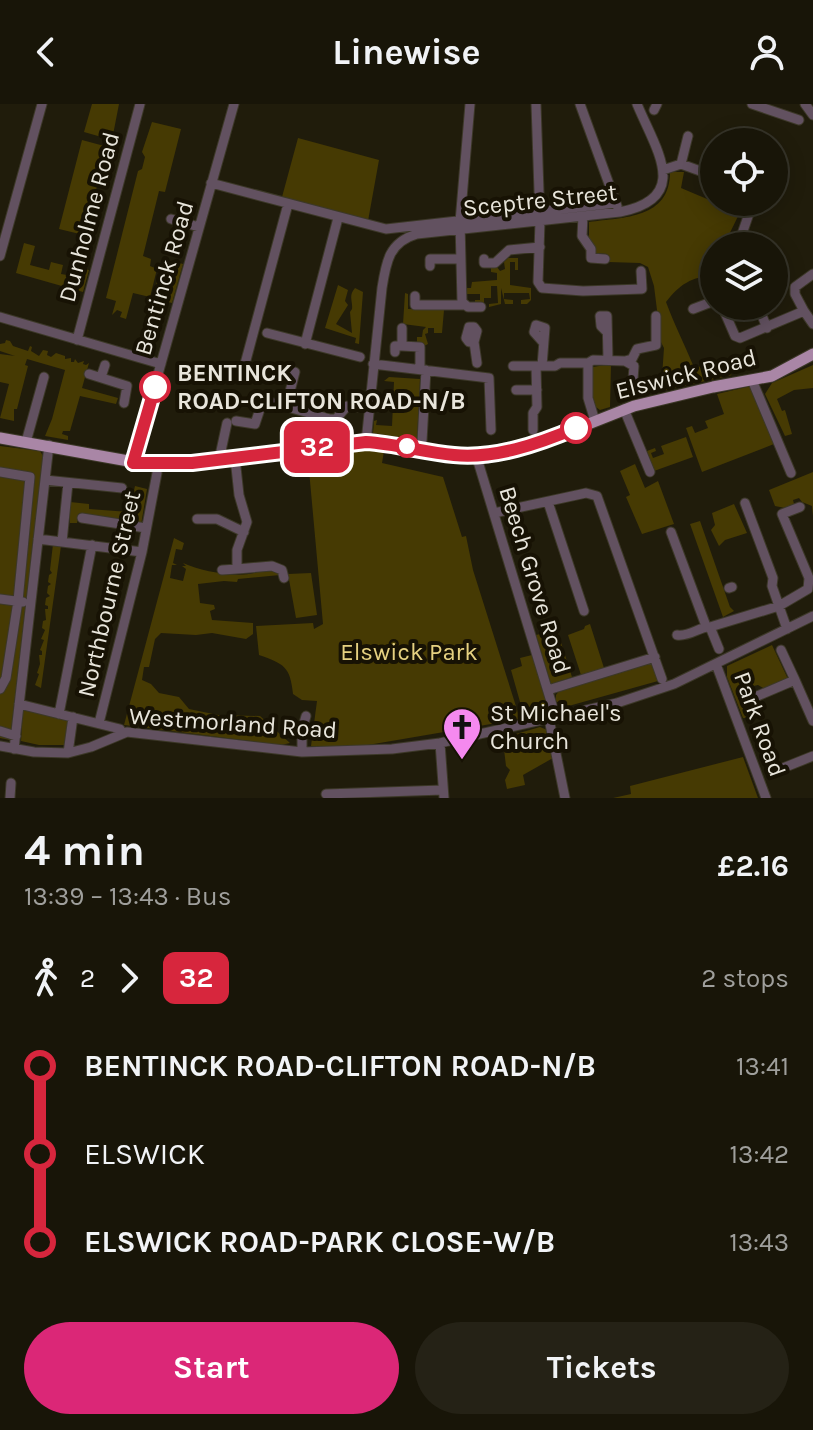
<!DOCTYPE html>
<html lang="en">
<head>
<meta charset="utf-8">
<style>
  body { margin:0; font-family:Karla,sans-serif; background:#252216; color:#f1f3f6; height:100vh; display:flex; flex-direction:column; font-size:30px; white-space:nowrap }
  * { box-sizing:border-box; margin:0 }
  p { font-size:26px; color:#9f9f9c }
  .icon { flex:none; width:44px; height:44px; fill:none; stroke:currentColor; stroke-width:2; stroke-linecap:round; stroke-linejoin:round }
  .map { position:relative; height:694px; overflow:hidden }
  .sheet { display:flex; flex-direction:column; background:#181508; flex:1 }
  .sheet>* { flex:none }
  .badge { padding:0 16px; border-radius:12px; font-size:28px; line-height:52px }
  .buttons { position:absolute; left:700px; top:24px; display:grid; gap:16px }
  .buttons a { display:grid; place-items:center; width:88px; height:88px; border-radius:50%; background:#181508; box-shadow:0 4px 20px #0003,0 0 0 2px #363429; font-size:40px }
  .map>.badge { position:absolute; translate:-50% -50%; box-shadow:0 0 0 4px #fff }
  .legs { display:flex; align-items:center; gap:12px; height:88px; padding:0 24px; font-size:26px }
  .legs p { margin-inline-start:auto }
  .head { display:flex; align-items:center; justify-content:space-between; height:136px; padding:0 24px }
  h1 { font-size:44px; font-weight:700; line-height:60px }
  .button { display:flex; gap:16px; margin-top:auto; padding:16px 24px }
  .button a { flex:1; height:92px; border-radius:48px; background:#db2777; color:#fff; font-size:32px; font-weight:700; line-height:92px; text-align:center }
  .button a+a { background:#252216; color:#f1f3f6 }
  ul { padding:0 24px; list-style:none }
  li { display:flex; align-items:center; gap:28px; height:88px; font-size:30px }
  li i { display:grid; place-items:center; width:12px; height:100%; margin:0 10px; background:currentColor }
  li i::after { content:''; width:20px; height:20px; margin:-10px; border:6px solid; border-radius:50%; background:#181508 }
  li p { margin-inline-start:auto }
  li:first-child i { background:linear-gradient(#0000 50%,currentColor 0) }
  li:last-child i { background:linear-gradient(currentColor 50%,#0000 0) }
  header { display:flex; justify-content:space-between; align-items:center; height:104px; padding:0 24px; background:#181508; font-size:36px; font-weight:700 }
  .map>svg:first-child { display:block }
  .green { fill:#463a03 }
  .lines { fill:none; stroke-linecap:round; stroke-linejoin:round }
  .minor-casing { stroke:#3c3828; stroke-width:11 }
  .major-casing { stroke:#3c3828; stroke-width:13 }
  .minor { stroke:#625160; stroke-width:9 }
  .major { stroke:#a986a6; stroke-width:11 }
  .line-1-casing { stroke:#fff; stroke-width:18 }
  .line-1 { stroke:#d7263d; stroke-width:12 }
  .stop-1-dot { fill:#fff; stroke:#d7263d; stroke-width:4 }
  .labels { text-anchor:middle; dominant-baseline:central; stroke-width:8; stroke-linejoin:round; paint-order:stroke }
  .street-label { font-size:24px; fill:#e8e5db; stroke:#171204 }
  .stop-label { font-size:24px; font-weight:bold; fill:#e8e5db; stroke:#171204; text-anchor:start }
  .park-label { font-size:24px; fill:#e6d181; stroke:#171204 }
  .poi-label { font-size:24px; fill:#e8e5db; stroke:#171204; text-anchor:start }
</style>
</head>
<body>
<header><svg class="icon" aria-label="back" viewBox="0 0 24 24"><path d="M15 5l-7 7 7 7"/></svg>Linewise<svg class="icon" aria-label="person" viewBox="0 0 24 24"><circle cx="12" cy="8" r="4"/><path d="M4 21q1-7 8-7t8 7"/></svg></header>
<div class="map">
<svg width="813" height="694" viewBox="0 0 813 694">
  <rect width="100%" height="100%" fill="#201c0b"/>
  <path class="green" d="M92,0H119L112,36L84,28Z
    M152,18L181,25L165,88L159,87L143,152L151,155L150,162L157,165L150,193L133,189L126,215L120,213L122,208L117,206L112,211L116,197L106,194L138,67L142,65L145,53L142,48Z
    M298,34L379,56L368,117L282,93Z
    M82,36L108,43L103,50L105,58L98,65H94L100,68L95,91L91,90L88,96L93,98L90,109L86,108L85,114L90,115L84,131L59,125Z
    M670,68H684L681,84L726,103L729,98L742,104L725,139L730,142H714V172C692,172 679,181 666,198C674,220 684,239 693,261L732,271L661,287L664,244L661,238L654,182L648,163L640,159L608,158L607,150L596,149L589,134V118C624,113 670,115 670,68Z
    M24,139L35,142L30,161L49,166L51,158L63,161L61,170L67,171L65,181L77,185L80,174L75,172L77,163L89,166L83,188L16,169Z
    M508,154H518V166H515V158H510V181L531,184V196L527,200H521V196L530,195L529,189H504V195L513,196V200H505L501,184V200L489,203V200L498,199L497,182H491V194H484V200H475V196H480V190H465V184H471L472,178L497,176V169L491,168V163H497L500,167L505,165L504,158Z
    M172,157L183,160L172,199L153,194L161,161L170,163Z
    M338,181L348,186L345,197L348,201L336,220L352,229L350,208L352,205C353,197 348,192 355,184L363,188L359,240L355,239L356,234L325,224Z
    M405,189L408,190V205L444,206L442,229H434V224H428V229L425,230L428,240L422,243L417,239V233H422L423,226L426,223L403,220Z
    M6,236L10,237L13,242L28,247L30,242L32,243L31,247L39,252L43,246L48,247L47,251L51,253L56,249L65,252V255L71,254V258H74L75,255L78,259L84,257L83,260L86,261L89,259L82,284L118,294L116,300L80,292L70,327H63L62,330L68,332V336L45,332L52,315L65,266L27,255L25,261L28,262L17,305H14V317L0,314L9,280L0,278V250L15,252L0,247V240L5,239Z
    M611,260L610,303L600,306L593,301V263Z
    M813,261V284L794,286L777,295L782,307L785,306L792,330L785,332L765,290L772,279Z
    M389,273L420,275L417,336L373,329L374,317L377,316L376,321L392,322L394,278L384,277Z
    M751,282L774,340L702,368L686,324L692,322L695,329L708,324L705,317L724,310L717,290Z
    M686,333L693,353L654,367L647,347L655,344L656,347L651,349L653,354L664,350L661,342Z
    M0,342L40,347L43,352L10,636L0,634Z
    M360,345L384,347L382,359L443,373L462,433L466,432L473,466L520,615L362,642H311L317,597L302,596L293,590C290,562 284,560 259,551L256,522L313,519L314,525L323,520L308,355L311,351Z
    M635,360L645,384L658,377L674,420L642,430L626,393L630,391L620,367Z
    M813,368V412L812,402L802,398L799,394L793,396L794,400L785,404L775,402L769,386Z
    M135,382L147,385L141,421L139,418L79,409L77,419H70V398L89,400V405L129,408Z
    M734,400L747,429L725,436L719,442L711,426L715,421L712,409Z
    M700,417L730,503L734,507L723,513L690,420Z
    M174,434L184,439L182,446L176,445L173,459L177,461H172L170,474L183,477L186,465L182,462H186L183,459C201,467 235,474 254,469C261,467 264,463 272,463L280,471L238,475L237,478L224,477L198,480L200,499L214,501L215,505L210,507L212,516L253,519V530L246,535L212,529L196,531L161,529L155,535L149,563H144L142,576L151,580L159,589L179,593L189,605L218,611L260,612L290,639L281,641L124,621Z
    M53,440L61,442L41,584L35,581L39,570L37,569L40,560L39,551H42V547L40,546L44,536L41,535L45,526L42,524L43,517L46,516L45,505H48V502L45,501L46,494L50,492L47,489L48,482L51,480L48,478L49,471L52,469L50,466Z
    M311,469L317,511L296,514L288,470Z
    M590,520L604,564L581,571L568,531L584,525L585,522Z
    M557,526L572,573L551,580L536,531Z
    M772,541L788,575L765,585L758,581L745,584L743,596L749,606V614H743L727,573V562Z
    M532,551L546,597L543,607L524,612L511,566L522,562L520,554Z
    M651,559L658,577L565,603L556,597V591L559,587Z
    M23,605L68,617L65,641H39L21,637Z
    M540,623L547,626L553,654L523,671L525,681L507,685L505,676L510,666L506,662L503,637L505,633Z
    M743,653L758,694H613L631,690L630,682Z"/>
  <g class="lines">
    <g class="minor-casing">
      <path id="minor" d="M470,0L460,118L462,198L468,203H481
        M536,0L540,117L538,178L542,184L583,187L642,185L641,167
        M580,0L617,102
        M752,0L799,16
        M805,0L813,11
        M654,6L657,0
        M681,60L688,32
        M663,66L681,60L714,72
        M211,79L386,125L616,99
        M583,112L582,132L591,145V154L605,155
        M171,115L199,123
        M743,127L753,98
        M0,152L42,0
        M484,155V159H495L509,146L540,143
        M430,162V155H461
        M415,192V201H464
        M722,202L735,232L740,234L804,207L813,220
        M693,205L714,197
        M804,207L795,190V183L813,170
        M761,209L767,224
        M0,213L161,260
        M402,224V242L420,243V265
        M607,228L601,222L600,212H607L608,255
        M267,229L360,253
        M77,236L140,0
        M474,238H469L466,234L469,223H474L477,227L474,238L477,259
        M305,240L338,114
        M395,248V242H402
        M625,257L634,262L632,289
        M588,259V294L595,317
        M373,260L489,274L491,326
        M513,262H555L560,259H588L593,256L625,257L632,255L637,245L656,241V212
        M542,262L545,224L536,221L534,228L542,237
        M89,270L127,282L124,299
        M242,271L288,100
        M101,273L105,261
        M752,276L791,369
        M516,286H537
        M286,303L295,268
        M624,305L650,368
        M236,317L255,320L263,296L330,315H336L347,302L369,304
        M533,326V309L537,303L536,262
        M422,337L426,266
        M26,338L44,273
        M366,338L382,184C386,158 389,138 417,130L620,108C692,94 656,46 637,0
        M476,351L556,614
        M219,356L227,319
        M133,359L234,0
        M0,368L30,373L18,497L6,574L0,585
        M45,376L122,384
        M548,398L584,507
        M745,399L773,474L772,482L787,525
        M494,409L586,389L597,392L662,575
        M82,414L146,424
        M197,415H217L244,428
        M671,428L706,522
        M38,435L142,448
        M62,438L68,379
        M237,465L272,462L282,466L284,474
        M222,466L237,465V446L247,418L239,391L235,354
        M729,484L732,483
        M0,495L23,498
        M710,523L719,545
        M677,531C690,533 700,522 710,523L779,502L808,485L809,474L782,410L800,403
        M781,546L795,576
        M716,560L766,694
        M548,586L655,553
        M755,593L795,576L813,617
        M19,600L120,625L122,629
        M59,610L92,441
        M549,615L565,694
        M99,619L142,448L157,369
        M0,627L16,632
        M440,639L444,694
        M0,642L34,648L68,649L91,643L127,628L302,648L392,645L440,639L617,599L674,580L813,512
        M14,645L49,341
        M302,648V626L306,612
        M68,649L73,613
        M783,664L813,652
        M326,690L443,686
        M10,694L11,679"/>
    </g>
    <g class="major-casing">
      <path id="major" d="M0,334L145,360L219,356L366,338L392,339L455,351H476L548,336L634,302L713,283L772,272L813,250"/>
    </g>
    <use href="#minor" class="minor"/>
    <use href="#major" class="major"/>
  </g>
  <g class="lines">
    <g class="line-1-casing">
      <path id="line-1" d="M155,283L133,359H192L366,338C396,340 424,348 454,351C495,355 538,340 576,324"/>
    </g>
    <use href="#line-1" class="line-1"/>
  </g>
  <defs>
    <g id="church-pin" transform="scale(2)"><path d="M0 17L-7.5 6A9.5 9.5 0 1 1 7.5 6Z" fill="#f589ef" stroke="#171204"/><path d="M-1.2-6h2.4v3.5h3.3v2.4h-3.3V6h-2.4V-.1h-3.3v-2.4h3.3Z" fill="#111"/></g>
  </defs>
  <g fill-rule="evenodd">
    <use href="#church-pin" x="462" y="623"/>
  </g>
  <g class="stop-1-dot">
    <circle cx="155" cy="283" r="14"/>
    <circle cx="576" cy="324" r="14"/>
    <circle cx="407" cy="342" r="10"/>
  </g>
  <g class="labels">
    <g class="street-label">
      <text transform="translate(540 96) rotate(-6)">Sceptre Street</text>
      <text transform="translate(89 113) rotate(-75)">Dunholme Road</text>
      <text transform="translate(164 174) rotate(-74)">Bentinck Road</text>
      <text transform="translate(686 270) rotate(-14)">Elswick Road</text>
      <text transform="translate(535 476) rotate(73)">Beech Grove Road</text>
      <text transform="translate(109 490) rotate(-77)">Northbourne Street</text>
      <text transform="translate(233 619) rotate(4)">Westmorland Road</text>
      <text transform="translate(760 620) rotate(70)">Park Road</text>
    </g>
    <g class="stop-label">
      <text x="177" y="269">BENTINCK<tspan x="177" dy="28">ROAD-CLIFTON ROAD-N/B</tspan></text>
    </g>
    <g class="park-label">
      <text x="409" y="548">Elswick Park</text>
    </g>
    <g class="poi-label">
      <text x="490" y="609">St Michael's<tspan x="490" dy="28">Church</tspan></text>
    </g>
  </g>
</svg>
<div class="buttons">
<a><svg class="icon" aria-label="locate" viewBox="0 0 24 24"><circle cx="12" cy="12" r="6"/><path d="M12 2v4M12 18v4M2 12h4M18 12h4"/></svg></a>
<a><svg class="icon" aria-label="layers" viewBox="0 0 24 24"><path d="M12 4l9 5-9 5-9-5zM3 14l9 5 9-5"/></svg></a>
</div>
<b class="badge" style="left:317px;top:343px;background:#d7263d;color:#fff">32</b>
</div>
<section class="sheet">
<div class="head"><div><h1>4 min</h1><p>13:39 – 13:43 · Bus</p></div><b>£2.16</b></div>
<div class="legs"><svg class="icon" aria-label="walk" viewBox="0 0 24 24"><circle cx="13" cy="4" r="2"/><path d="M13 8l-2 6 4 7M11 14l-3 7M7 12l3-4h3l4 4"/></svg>2<svg class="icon" aria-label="forward" viewBox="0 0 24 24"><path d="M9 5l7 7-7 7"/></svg><b class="badge" style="background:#d7263d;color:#fff">32</b><p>2 stops</p></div>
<ul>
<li><i style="color:#d7263d"></i><b>BENTINCK ROAD-CLIFTON ROAD-N/B</b><p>13:41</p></li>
<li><i style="color:#d7263d"></i><span>ELSWICK</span><p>13:42</p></li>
<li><i style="color:#d7263d"></i><b>ELSWICK ROAD-PARK CLOSE-W/B</b><p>13:43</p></li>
</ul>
<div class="button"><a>Start</a><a>Tickets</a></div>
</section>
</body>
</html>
